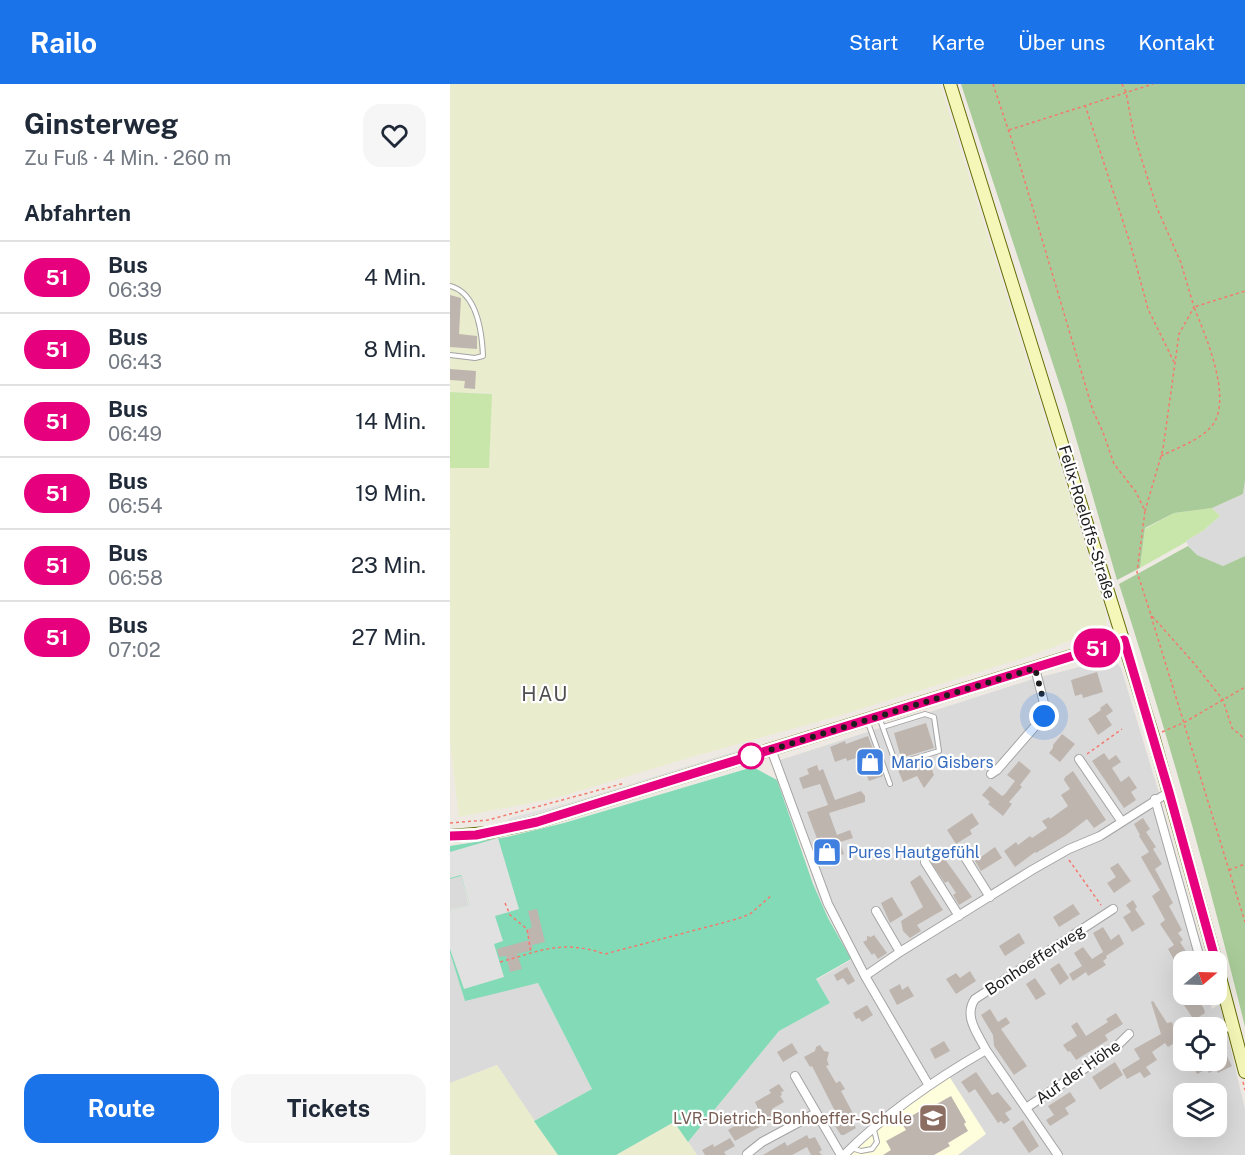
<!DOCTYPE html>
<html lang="de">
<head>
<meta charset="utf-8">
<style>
  body { margin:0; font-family:"Public Sans",sans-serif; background:#f6f6f7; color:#1f2937; height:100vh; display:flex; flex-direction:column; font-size:22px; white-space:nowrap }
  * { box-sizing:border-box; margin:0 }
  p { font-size:20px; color:#747a83 }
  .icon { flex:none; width:33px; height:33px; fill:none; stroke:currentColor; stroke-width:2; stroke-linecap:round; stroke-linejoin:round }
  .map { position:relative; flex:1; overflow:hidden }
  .details { display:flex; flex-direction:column; background:#fff; width:450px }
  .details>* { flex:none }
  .badge { padding:0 12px; border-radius:20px; font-size:21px; line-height:39px }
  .needle { width:39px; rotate:71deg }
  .buttons { position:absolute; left:723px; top:867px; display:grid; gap:12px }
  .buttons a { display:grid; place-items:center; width:54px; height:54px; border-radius:12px; background:#fff; box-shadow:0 6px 24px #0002; font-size:30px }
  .you { position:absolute; width:30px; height:30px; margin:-15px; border:4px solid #fff; border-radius:50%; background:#1a73e8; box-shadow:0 0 0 9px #1a73e833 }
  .map>.badge { position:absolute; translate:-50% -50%; box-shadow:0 0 0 3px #fff }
  h2 { padding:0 24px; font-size:22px; line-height:54px }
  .round { display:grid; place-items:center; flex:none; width:63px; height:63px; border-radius:18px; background:#f6f6f7 }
  .summary { display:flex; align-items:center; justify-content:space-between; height:102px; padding:0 24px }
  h1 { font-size:28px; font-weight:700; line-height:45px }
  .primary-button { display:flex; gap:12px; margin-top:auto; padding:12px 24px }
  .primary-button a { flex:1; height:69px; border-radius:18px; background:#1a73e8; color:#fff; font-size:24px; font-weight:700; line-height:69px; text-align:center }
  .primary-button a+a { background:#f6f6f7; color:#1f2937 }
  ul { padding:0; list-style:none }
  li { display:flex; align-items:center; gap:18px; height:72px; padding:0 24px; border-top:2px solid #e0e1e3 }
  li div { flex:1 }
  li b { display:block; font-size:22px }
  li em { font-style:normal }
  li .badge { min-width:66px; font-weight:700; text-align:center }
  header { display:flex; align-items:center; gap:36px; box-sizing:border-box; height:84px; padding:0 30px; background:#1a73e8; color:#fff }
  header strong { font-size:28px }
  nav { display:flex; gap:33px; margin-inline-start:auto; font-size:21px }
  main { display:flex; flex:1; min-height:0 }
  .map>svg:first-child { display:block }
  .residential { fill:#dbdada; fill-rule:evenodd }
  .education { fill:#fefddc }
  .farmland { fill:#eaecce }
  .grass { fill:#c9e6aa }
  .forest { fill:#a9cb99 }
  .pitch { fill:#83dab7 }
  .parking { fill:#e1e1e1 }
  .building { fill:#beb5af }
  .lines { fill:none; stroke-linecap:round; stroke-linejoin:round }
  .lane-casing { stroke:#a4a4a4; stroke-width:6 }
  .street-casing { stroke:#a4a4a4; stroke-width:10 }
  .secondary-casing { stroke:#656e09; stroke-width:14 }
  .path { stroke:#f4796d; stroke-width:1.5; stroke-dasharray:3 3; stroke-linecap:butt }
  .lane { stroke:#fff; stroke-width:4 }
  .street { stroke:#fff; stroke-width:8 }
  .secondary { stroke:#f5f7b8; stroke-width:12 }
  .line-casing { stroke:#fff; stroke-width:14 }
  .line { stroke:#e6007e; stroke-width:9 }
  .walk { stroke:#1d1d1d; stroke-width:6; stroke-dasharray:0 10.8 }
  .stop-dot { fill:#fff; stroke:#e6007e; stroke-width:3 }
  .labels { text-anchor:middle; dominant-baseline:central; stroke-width:4.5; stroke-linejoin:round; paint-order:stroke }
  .street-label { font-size:16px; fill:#1d1d1d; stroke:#fff }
  .shop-label { font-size:16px; fill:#366cbe; stroke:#fff; text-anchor:start }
  .education-label { font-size:16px; fill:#785e54; stroke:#fff; text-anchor:end }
  .quarter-label { font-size:20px; letter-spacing:1.5px; fill:#505050; stroke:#fff }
</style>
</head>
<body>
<header>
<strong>Railo</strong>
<nav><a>Start</a><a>Karte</a><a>Über uns</a><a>Kontakt</a></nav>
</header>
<main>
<section class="details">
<div class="summary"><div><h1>Ginsterweg</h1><p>Zu Fuß · 4 Min. · 260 m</p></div><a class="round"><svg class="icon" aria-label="heart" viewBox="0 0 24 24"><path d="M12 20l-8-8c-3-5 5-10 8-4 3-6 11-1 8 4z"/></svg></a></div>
<h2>Abfahrten</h2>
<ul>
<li><span class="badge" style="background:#e6007e;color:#fff">51</span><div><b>Bus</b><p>06:39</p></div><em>4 Min.</em></li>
<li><span class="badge" style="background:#e6007e;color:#fff">51</span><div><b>Bus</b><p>06:43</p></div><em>8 Min.</em></li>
<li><span class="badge" style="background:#e6007e;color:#fff">51</span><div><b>Bus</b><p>06:49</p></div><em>14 Min.</em></li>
<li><span class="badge" style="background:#e6007e;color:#fff">51</span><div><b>Bus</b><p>06:54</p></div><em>19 Min.</em></li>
<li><span class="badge" style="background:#e6007e;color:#fff">51</span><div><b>Bus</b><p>06:58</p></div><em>23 Min.</em></li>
<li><span class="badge" style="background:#e6007e;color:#fff">51</span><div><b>Bus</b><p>07:02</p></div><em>27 Min.</em></li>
</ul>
<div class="primary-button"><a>Route</a><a>Tickets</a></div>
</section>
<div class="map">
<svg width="795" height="1071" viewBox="0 0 795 1071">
  <rect width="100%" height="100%" fill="#eeeae3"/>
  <path class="residential" d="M795,396V472L773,482L747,471L740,465L736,457L754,446L770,432L762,424L793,410Z
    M660,575L665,576L671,584L709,709L697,716L710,740L748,877L734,878V910L758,911L762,925L770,920L795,1025V1071H247L238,1058L329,947L380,919L366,896L401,876L368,811L330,692L327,677L583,595ZM734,944H766V976H734ZM734,1010H766V1042H734Z
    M11,792L19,821L0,826V795Z
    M0,869L15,916L88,899L142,1005L84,1037L47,981L0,999Z"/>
  <path class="education" d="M499,992L536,1050L508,1071H398L429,1042Z"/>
  <path class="farmland" d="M0,0H490L656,529V543L580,572L385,633L245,672L106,714L9,733L0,658V384H39L41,309L0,308Z
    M47,981L108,1071H0V999Z
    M225,1038L247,1071H166Z"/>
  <path class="grass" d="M0,308L42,310L39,384H0Z
    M762,424L770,432L754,446L736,457V458L690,484L695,445L724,429Z"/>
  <path class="forest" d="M511,0H795V396L793,410L762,424L724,429L695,444L690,484L667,496L616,320Z
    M738,462L747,471L773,482L795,472V943C759,794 716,646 669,500Z"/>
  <path class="pitch" d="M303,683L327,696L363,800L378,834L401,875L366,895L380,919L329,947L238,1058L224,1038L166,1071H108L84,1037L142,1005L88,899L15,917L0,869V827L20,821L11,792L0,795V762L57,753L114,739Z"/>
  <path class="parking" d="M289,666L295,668L106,727L53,740L60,734L126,717Z
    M48,754L69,825L45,832L53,857L44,860L54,893L14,905L0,865V827L20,821L11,791L0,794V768Z"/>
  <path class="building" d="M0,211L11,214L9,250L27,252V265L0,263Z
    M0,285L26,287L25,305L14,304L15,297L0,296Z
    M647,588L653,608L633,614L632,610L625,612L621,596Z
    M657,619L663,627L656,632L662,641L648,651L638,635L651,626L650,624Z
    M476,639L484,664L451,674L444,649Z
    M612,650L625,660L610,678L599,669L603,664V661Z
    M418,652L433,692L419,697L409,673L397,677L396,674L385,678L380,663L395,657L396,660Z
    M654,669L659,676L666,671L671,678L662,684L671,698L679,692L687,704L681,708L686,716L674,724L642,677Z
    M478,675L484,691L474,704L467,692L453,698L448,686L454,684V682Z
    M569,677L581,687L570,701L572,703L559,718L562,720L553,732L538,720L540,718L532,711L540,702L552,712L555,710L565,697L557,691Z
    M367,681L369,687L373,685L385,716L411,707L415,712V718L379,729L387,751L400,746L403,754L390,758L394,770L375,777L370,771L372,768L357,728L378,721L370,700L353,705L349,694L359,690L357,685Z
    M623,687L656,736L644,744L637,735L616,751L586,769L585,768L565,783L554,767L566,758L568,761L580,752L582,754L597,744L592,737L599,733L600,735L618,722L611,711L620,705L614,696L615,693Z
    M522,729L529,740L520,746L522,750L506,760L497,746Z
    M693,734L700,745L696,748L706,763L703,765L712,780L705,785L723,819L719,822L732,846L728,849L733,856L730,858L739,872L736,874L738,878H734V906L724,892L731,888L718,865L724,861L710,840L715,836L702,812L710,806L691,773L699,768L689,752L690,751L684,740Z
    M545,763L552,774L531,787L525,777Z
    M487,764L522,813L509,821L503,811L506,809L498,797L495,799L476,771Z
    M668,779L681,797L664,809L657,799L666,793L660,784Z
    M470,791L493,826L467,841L471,847L460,854L453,847L451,837L473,823L460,798Z
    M442,813L453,831L440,839L431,819Z
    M683,816L687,823L685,825L695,840L682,848L673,833L681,828L676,821Z
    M623,820L630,830L609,843L603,833Z
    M87,825L95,858L82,861L83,864L79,867L67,870L72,885L60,888L56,872L49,873L47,865L79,856L76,846L82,843L78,827Z
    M653,843L661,856L669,850L674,860L656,872L657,874L653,877L656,881L638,892L636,888L623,897L619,890L632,882L624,869L633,863L642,875L653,868L643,849Z
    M569,849L575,859L555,872L549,862Z
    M424,851L437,869L428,875L424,869L422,871L413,858L417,856V852L421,853Z
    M609,879L619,894L610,901L600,885Z
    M397,883L405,897L398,901L393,894L387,897L384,891Z
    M520,887L526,897L506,910L496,895L506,889L510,894Z
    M585,894L596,910L586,916L576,900Z
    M450,900L452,906L458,902L464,912L447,921L439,906Z
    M737,910H745L754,925L755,929L744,936L732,918L739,914Z
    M703,917L717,939L722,938L724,944L734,938V953L718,963L715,959L702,968L707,976L696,983L701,990L694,994L690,988L677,995L672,986L690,975L684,965L711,950L701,918Z
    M417,921L423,931L412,938L409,934L406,935L403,929Z
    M540,925L548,938L556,933L560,939L551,945L577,982L564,991L544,962L543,951L531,931Z
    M666,929L673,940L655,951L658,956L626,976L620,967L618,968L613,961L627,952L621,942L627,938L636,952L658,938L656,935Z
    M766,951L782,982L768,989L766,985L759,989L757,985L747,990L740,976H766Z
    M494,957L500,967L485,975L480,965Z
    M342,959L348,969L333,978L327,968Z
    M370,961L374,967L379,968L377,976L379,981L376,982L386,999L390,997L395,1005L391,1007L405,1033L401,1035L406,1044L394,1051H391L385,1042L390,1037L362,982L360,983L354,973L365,967L366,963Z
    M665,978L673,991L650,1006L642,993Z
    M526,988L542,1011L548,1008L562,1025L555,1029L560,1036L554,1040L551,1037L548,1039L525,1005L519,1009L511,998Z
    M329,1000L334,1007L331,1008L332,1011L330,1012L334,1018L322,1025L327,1033L285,1057L278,1046L309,1027L305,1018L321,1009L319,1006Z
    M620,1008L626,1017L615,1024L619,1030L600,1042L596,1036L604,1031L598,1022Z
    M501,1012L516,1038L514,1040L518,1047L498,1059L500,1062L484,1071H433L441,1066L436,1057L456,1046L451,1038L477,1023L478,1025Z
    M573,1036L589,1062L579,1069L562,1044Z
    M357,1051L359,1055L365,1053L372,1066L369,1068L372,1071H361L357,1063L342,1071H313L335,1058L337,1062Z
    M280,1054L285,1062L274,1068L276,1071H255L252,1066L263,1060L264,1063Z"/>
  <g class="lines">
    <g class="lane-casing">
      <path id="lane" d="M0,202C27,209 32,249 33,272L25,274L0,271
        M429,633L446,680L489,667L484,633L475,630L433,643
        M417,636L440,700
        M748,944L762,939L770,947L780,945
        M401,1064L411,1067L422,1065L427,1058L424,1046"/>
    </g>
    <g class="street-casing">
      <path id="street" d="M321,665L378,820L415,892L478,1000
        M629,675L672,738
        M541,690L547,686L594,632L595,623L585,584
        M705,715L751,878
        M513,770L540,813
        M475,778L509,832
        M426,827L450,868
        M415,892L450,868L582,786L619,765L650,752L719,708
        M761,910L762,914L775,908
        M536,966C528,950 513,932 525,915L663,825
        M345,992L391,1071
        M576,1024L665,964L679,950
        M297,1070L312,1058L366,1029
        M394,1071C436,1029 484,996 536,966L608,1071"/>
    </g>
    <g class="secondary-casing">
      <path id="secondary" d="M500,0L703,652L766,878
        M0,752L37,749L87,738L673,556
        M766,878L795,988"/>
    </g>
    <path class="path" d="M543,0L570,81L643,327L653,348L664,380L686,408L695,427L687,488L701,531L743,578L773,616L782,644L795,655
      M672,0L676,8L684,51L707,124L731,179L744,223L729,250L713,365L695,427
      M635,21L681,162L698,225L724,278
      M559,46L703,0
      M711,372C727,364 747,357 759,345C786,320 755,251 744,223L795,207
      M701,532L795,838
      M626,559L653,548L657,544
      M712,648L735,638L795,603
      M637,670L672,645
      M0,739L38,736L175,699
      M619,776L651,821
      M779,786L795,780
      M55,819L60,831L77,845L81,869
      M50,878C91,867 111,855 155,870L287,835L300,830L322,811
      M793,998L795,1006"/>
    <use href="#lane" class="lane"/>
    <use href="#street" class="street"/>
    <use href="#secondary" class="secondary"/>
  </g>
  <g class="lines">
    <g class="line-casing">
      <path id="line" d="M0,752L26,751L87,738L674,556L719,708L766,878"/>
    </g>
    <use href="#line" class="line"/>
    <path class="walk" d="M301,672L585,584L595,623L594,632"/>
  </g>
  <defs>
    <g id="shop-square" transform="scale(1.5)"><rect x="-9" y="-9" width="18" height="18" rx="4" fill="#3f7fe0" stroke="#fff"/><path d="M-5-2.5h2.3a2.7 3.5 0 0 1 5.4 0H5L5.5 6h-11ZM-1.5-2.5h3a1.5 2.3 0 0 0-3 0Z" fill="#fff"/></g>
    <g id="school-square" transform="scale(1.5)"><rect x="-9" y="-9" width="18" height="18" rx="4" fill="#8d6e63" stroke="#fff"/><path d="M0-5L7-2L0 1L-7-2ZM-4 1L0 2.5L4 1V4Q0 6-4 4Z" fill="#fff"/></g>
  </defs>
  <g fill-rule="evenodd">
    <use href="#shop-square" x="420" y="678"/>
    <use href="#shop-square" x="377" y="768"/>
    <use href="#school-square" x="483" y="1034"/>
  </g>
  <circle class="stop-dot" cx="301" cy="672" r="12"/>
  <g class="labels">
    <g class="street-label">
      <text transform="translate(637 438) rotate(73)">Felix-Roeloffs-Straße</text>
      <text transform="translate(585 876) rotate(-33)">Bonhoefferweg</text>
      <text transform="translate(628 988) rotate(-35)">Auf der Höhe</text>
    </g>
    <g class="shop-label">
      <text x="441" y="678">Mario Gisbers</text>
      <text x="398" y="768">Pures Hautgefühl</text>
    </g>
    <g class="education-label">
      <text x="462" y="1034">LVR-Dietrich-Bonhoeffer-Schule</text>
    </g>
    <g class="quarter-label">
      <text x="95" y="610">HAU</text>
    </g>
  </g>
</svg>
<div class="buttons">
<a><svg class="needle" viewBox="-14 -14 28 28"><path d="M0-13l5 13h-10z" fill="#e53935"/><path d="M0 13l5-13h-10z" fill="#747a83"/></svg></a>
<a><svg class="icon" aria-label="locate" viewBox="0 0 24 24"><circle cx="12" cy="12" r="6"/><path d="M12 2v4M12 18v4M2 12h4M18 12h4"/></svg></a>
<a><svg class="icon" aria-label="layers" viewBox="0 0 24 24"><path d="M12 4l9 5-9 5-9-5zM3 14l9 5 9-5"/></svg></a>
</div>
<div class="you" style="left:594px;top:632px"></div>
<b class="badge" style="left:647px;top:564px;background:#e6007e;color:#fff">51</b>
</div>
</main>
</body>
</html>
